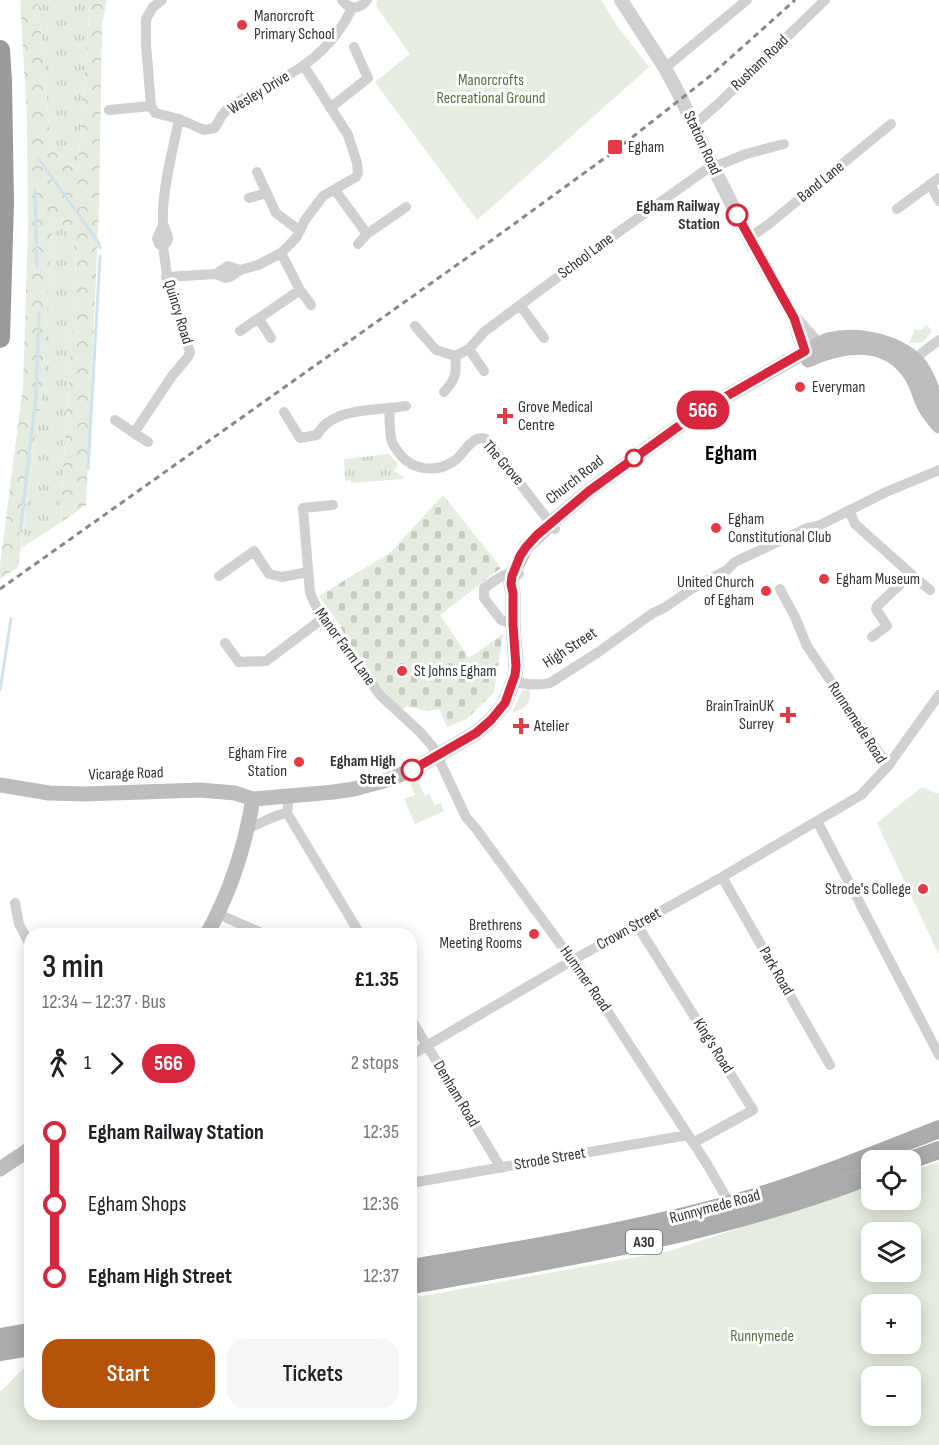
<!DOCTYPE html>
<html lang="en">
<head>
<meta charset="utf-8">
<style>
  body { margin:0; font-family:"Sofia Sans Condensed",sans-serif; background:#f6f6f6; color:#202124; height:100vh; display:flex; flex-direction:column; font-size:22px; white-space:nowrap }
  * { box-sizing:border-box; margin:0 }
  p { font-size:20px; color:#757577 }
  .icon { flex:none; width:33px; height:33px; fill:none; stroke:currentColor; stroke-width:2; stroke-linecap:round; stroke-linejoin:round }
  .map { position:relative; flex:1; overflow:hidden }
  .side { position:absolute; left:24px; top:928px; width:393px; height:492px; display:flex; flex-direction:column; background:#fff; border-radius:18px; box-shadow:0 3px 15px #0003 }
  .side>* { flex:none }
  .badge { padding:0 12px; border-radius:20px; font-size:21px; line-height:39px }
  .tools { position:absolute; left:861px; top:1150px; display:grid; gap:12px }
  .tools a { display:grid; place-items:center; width:60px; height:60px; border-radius:12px; background:#fff; box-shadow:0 3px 15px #0003; font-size:30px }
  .map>.badge { position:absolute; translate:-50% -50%; box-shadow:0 0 0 3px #fff }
  .legs { display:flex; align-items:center; gap:9px; height:66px; padding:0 18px; font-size:20px }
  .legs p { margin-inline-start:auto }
  .headline { display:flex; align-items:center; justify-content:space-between; height:102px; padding:0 18px }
  h1 { font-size:33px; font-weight:600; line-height:45px }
  .primary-button { display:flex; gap:12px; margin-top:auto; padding:12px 18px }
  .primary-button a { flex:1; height:69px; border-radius:18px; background:#b45309; color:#fff; font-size:24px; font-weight:600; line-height:69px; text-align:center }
  .primary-button a+a { background:#f6f6f6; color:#202124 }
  ul { padding:0 18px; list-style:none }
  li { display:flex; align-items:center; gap:21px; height:72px; font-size:22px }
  li i { display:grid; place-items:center; width:9px; height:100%; margin:0 8px; background:currentColor }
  li i::after { content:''; width:15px; height:15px; margin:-8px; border:4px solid; border-radius:50%; background:#fff }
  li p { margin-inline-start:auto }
  li:first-child i { background:linear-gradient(#0000 50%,currentColor 0) }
  li:last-child i { background:linear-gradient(currentColor 50%,#0000 0) }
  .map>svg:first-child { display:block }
  .grass { fill:url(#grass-tufts) }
  .forest { fill:url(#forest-crowns) }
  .cemetery { fill:url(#cemetery-stones) }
  .green { fill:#e6ecdf; fill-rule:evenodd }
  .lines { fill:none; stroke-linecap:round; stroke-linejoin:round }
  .stream { stroke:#cfe2ee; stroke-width:3 }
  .minor { stroke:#d0d0d0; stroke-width:10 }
  .tertiary { stroke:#d0d0d0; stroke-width:14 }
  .secondary { stroke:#bdbdbd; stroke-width:15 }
  .primary { stroke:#ababab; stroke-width:18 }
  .motorway { stroke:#9a9a9a; stroke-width:20 }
  .rail { stroke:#888; stroke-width:3; stroke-dasharray:6 4.5; stroke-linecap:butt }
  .line-1-casing { stroke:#fff; stroke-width:14 }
  .line-1 { stroke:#d7263d; stroke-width:9 }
  .poi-dot { fill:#e63946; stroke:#fff; stroke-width:2 }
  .stop-1-dot { fill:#fff; stroke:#d7263d; stroke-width:3 }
  .labels { text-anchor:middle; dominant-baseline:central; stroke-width:6; stroke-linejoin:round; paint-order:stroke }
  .shield { fill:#fff; stroke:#707070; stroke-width:1.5 }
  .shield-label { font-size:15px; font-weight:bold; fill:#333 }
  .poi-label { font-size:16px; fill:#333; stroke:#fff; text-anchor:start }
  .street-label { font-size:16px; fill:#333; stroke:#fff }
  .park-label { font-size:16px; fill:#56703f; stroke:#fff }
  .stop-label { font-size:16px; font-weight:bold; fill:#333; stroke:#fff; text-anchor:end }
  .district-label { font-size:22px; font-weight:bold; fill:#000; stroke:#fff }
</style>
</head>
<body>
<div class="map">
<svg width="939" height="1445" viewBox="0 0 939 1445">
  <defs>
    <pattern id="grass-tufts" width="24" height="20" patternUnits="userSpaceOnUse" patternTransform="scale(1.5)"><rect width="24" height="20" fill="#e6ecdf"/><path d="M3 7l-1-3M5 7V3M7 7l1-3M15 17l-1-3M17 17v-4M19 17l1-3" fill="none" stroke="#c6cbc0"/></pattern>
    <pattern id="forest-crowns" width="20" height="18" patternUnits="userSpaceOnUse" patternTransform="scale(1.5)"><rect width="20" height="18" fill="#e6ecdf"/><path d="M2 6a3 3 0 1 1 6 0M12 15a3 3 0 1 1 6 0" fill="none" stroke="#c6cbc0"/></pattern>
    <pattern id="cemetery-stones" width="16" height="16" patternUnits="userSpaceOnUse" patternTransform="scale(1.5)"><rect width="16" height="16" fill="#e6ecdf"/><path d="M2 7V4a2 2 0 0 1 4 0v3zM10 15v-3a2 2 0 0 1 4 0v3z" fill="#c6cbc0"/></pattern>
  </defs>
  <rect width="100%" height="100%" fill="#fff"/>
  <path class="grass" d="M38,0H90L78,171L51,147Z
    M53,209L77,244L60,523L21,548L43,383Z
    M389,454L398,464L394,471L404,477L403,479L351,483V480L345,481L344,459Z"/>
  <path class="forest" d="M20,0H38L51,147L78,171L90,0H107L102,24L99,208L86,505L60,523L77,245L53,210L43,383L18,567L0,579V565L23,386L28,229L27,117Z"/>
  <path class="cemetery" d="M443,495L501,568L440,615L469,658L503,634L494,692L467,719L447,727L439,709L427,711L407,706L402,710L371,677L336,620L319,596L391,552Z"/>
  <path class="green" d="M377,0H601L615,23L649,67L477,220L375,82L410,54L376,6Z
    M926,325L931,329V333L923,342L909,343L915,329L922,330Z
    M530,689C531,705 526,708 512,713L522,691Z
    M417,780L425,796L429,794L435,805L441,803L444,811L415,824L404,799L415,795L410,783Z
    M922,787L938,794L939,792V955L877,823Z
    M939,1162V1445H0V1392L30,1362V1414H411V1298L670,1251L871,1184L872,1200H910L911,1171ZM872,1233H910V1272H872ZM872,1305H910V1344H872ZM872,1377H910V1416H872Z"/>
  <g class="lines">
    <path class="stream" d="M38,158L98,242L100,248
      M35,190L37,266
      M88,469L100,256
      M20,532L36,395L39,313
      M0,690L11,619"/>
    <path class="minor" d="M162,0L153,7L146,19V44L151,106L155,113L179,119L204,130L214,128C218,124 220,117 224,113C232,102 249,97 260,91C300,70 332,51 352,8
      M342,0C349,10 359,10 367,0
      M665,68L747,0
      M330,108L368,78L354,47
      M109,110L151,106
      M694,125L718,104L825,0
      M257,172L276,213L300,231
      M930,184L939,201
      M335,190L367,234
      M249,198L267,193
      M897,209L939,178
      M749,238L769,224L891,124
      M358,244L367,234L406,207
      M163,246C172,239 167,235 164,226C162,223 163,217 163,212C164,181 173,150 179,119
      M216,274L228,266L240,270
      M166,277L216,274L226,278L230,277L240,270L258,265L281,253L296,238L305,220L323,196L356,177L358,173L357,163L348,135L304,66
      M300,290L311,305
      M520,305L544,338
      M259,319L271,338
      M415,326L436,350L455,356L469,349L484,332L500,320L620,231L704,171L746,154L784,144
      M240,331L300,290L281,253
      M469,349L484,371
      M912,363L923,352L939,340
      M444,392C456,379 457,373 455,356
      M389,409C390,418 389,433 392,442C392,443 396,449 397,450C409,470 435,474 454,461C465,454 471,434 486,439L555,529
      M284,412L300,438L317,435C332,406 378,411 406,406
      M115,420L134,433L172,376L188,357L190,352L169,290L163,246L159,244L157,239L163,225
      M134,433L148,442
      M333,505L303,508L310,593L320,615L381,696L420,732L433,747L466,817L477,830L569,956L578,966L707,1164L730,1204
      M849,510L855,524L911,574L877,606L876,609L887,626L872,637
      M911,574L930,590
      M219,576L254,551L269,574L282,577L308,572
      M780,589L795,617L807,646L888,766L861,795L817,821L939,1055
      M513,625L501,620L484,598V588C495,581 505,571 519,574
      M225,643L239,662L266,661L322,619
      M513,682C525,684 538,686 550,683L597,653L653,613L664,608L693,588L727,570L735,562L807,528L820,525L886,492L939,470
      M888,766L939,695
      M289,796L287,813L360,934
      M248,828C261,824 273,815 287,813
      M722,877L830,1065
      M15,903L19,924L30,945
      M218,914L264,934
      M637,925L753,1110L693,1143
      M411,1019L501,1168
      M411,1055L573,960L722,877L817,821
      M411,1183L688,1135"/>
    <path class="tertiary" d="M621,0L665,68L681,98L713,167L749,238L794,318L800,339L809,359
      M795,319L818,345L822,353"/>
    <path class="secondary" d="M808,360C844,344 888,337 912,377C918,387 920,398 925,407C929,414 934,420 939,426
      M0,785L49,793L84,794L200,790L235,793L253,799L334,792L354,789L391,779L419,766L476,733L491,720L505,703L515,676L516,666L513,625V593L511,584L513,573L526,547L551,523L589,491L676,428L713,404L811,348C816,346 822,342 828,340C858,332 904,342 922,368C930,380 933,394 939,407
      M207,934C230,893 245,846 253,799
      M0,1169L30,1149"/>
    <path class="primary" d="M908,1161L939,1150
      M411,1268C515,1251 618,1234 720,1207C793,1188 868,1157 939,1129
      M411,1285C567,1258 723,1233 872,1175
      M0,1337L30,1332
      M0,1352L30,1347"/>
    <path class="motorway" d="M0,50L2,81L4,203L0,338"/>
    <path class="rail" d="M0,589L485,245L616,150L710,76L795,0"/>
  </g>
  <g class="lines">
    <g class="line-1-casing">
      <path id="line-1" d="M412,770L476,733L491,720L505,703L515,675L516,666L513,625V593L511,584L512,576L520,556L526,547L537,535L589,491L676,428L713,404L805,351L794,318L737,215"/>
    </g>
    <use href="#line-1" class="line-1"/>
  </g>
  <g class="poi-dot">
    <circle cx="242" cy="25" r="6"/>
    <rect x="607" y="139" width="16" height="16" rx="3"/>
    <circle cx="800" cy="387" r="6"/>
    <path d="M502 407h6v6h6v6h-6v6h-6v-6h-6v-6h6z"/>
    <circle cx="716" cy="528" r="6"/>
    <circle cx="824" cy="579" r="6"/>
    <circle cx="766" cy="591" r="6"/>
    <circle cx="402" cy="671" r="6"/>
    <path d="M785 706h6v6h6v6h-6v6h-6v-6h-6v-6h6z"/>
    <path d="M518 717h6v6h6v6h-6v6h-6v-6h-6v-6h6z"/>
    <circle cx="299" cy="762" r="6"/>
    <circle cx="923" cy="889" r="6"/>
    <circle cx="534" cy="934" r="6"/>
  </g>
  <g class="stop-1-dot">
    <circle cx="737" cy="215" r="10"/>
    <circle cx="634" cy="458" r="8"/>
    <circle cx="412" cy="770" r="10"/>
  </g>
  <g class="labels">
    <rect class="shield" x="626" y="1230" width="36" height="24" rx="4.5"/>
    <g class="shield-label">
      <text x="644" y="1242">A30</text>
    </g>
    <g class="poi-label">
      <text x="254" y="16">Manorcroft<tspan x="254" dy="18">Primary School</tspan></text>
      <text x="628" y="147">Egham</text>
      <text x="812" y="387">Everyman</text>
      <text x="518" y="407">Grove Medical<tspan x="518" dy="18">Centre</tspan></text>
      <text x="728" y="519">Egham<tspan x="728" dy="18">Constitutional Club</tspan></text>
      <text x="836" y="579">Egham Museum</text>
      <text x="754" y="582" text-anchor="end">United Church<tspan x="754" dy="18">of Egham</tspan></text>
      <text x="414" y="671">St Johns Egham</text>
      <text x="774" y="706" text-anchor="end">BrainTrainUK<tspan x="774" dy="18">Surrey</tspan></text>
      <text x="534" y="726">Atelier</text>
      <text x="287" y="753" text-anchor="end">Egham Fire<tspan x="287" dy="18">Station</tspan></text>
      <text x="911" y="889" text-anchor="end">Strode's College</text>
      <text x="522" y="925" text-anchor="end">Brethrens<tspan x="522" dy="18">Meeting Rooms</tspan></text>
    </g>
    <g class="street-label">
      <text transform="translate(760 63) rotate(-44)">Rusham Road</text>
      <text transform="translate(259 93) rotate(-31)">Wesley Drive</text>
      <text transform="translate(702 143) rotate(65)">Station Road</text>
      <text transform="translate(821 182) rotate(-39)">Band Lane</text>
      <text transform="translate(586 256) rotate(-37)">School Lane</text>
      <text transform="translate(178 312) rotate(73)">Quincy Road</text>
      <text transform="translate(503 463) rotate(49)">The Grove</text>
      <text transform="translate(575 480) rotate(-38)">Church Road</text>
      <text transform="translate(345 647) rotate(54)">Manor Farm Lane</text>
      <text transform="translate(570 648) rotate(-33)">High Street</text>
      <text transform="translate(857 723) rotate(57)">Runnemede Road</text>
      <text transform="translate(126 774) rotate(-2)">Vicarage Road</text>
      <text transform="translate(629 929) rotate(-29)">Crown Street</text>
      <text transform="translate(776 971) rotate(60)">Park Road</text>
      <text transform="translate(585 979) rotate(55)">Hummer Road</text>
      <text transform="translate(713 1046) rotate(58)">King's Road</text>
      <text transform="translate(456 1094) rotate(59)">Denham Road</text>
      <text transform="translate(550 1159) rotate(-10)">Strode Street</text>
      <text transform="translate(715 1207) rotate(-15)">Runnymede Road</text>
    </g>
    <g class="park-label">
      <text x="491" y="80">Manorcrofts<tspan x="491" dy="18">Recreational Ground</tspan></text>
      <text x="762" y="1336">Runnymede</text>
    </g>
    <g class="stop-label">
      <text x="720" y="206">Egham Railway<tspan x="720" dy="18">Station</tspan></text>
      <text x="396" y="761">Egham High<tspan x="396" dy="18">Street</tspan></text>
    </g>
    <g class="district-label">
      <text x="731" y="453">Egham</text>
    </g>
  </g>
</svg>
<div class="tools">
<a><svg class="icon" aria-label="locate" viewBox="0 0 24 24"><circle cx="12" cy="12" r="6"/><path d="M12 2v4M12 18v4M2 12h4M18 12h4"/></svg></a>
<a><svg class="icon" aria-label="layers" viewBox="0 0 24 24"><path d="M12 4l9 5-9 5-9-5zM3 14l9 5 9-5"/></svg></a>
<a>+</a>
<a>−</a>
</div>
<b class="badge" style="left:703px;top:410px;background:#d7263d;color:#fff">566</b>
<section class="side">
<div class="headline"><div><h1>3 min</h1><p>12:34 – 12:37 · Bus</p></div><b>£1.35</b></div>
<div class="legs"><svg class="icon" aria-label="walk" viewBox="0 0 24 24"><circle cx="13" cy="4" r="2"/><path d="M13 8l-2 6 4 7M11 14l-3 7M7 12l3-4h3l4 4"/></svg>1<svg class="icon" aria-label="forward" viewBox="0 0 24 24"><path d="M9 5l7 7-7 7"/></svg><b class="badge" style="background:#d7263d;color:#fff">566</b><p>2 stops</p></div>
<ul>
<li><i style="color:#d7263d"></i><b>Egham Railway Station</b><p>12:35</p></li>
<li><i style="color:#d7263d"></i><span>Egham Shops</span><p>12:36</p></li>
<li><i style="color:#d7263d"></i><b>Egham High Street</b><p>12:37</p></li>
</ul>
<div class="primary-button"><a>Start</a><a>Tickets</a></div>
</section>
</div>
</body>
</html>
